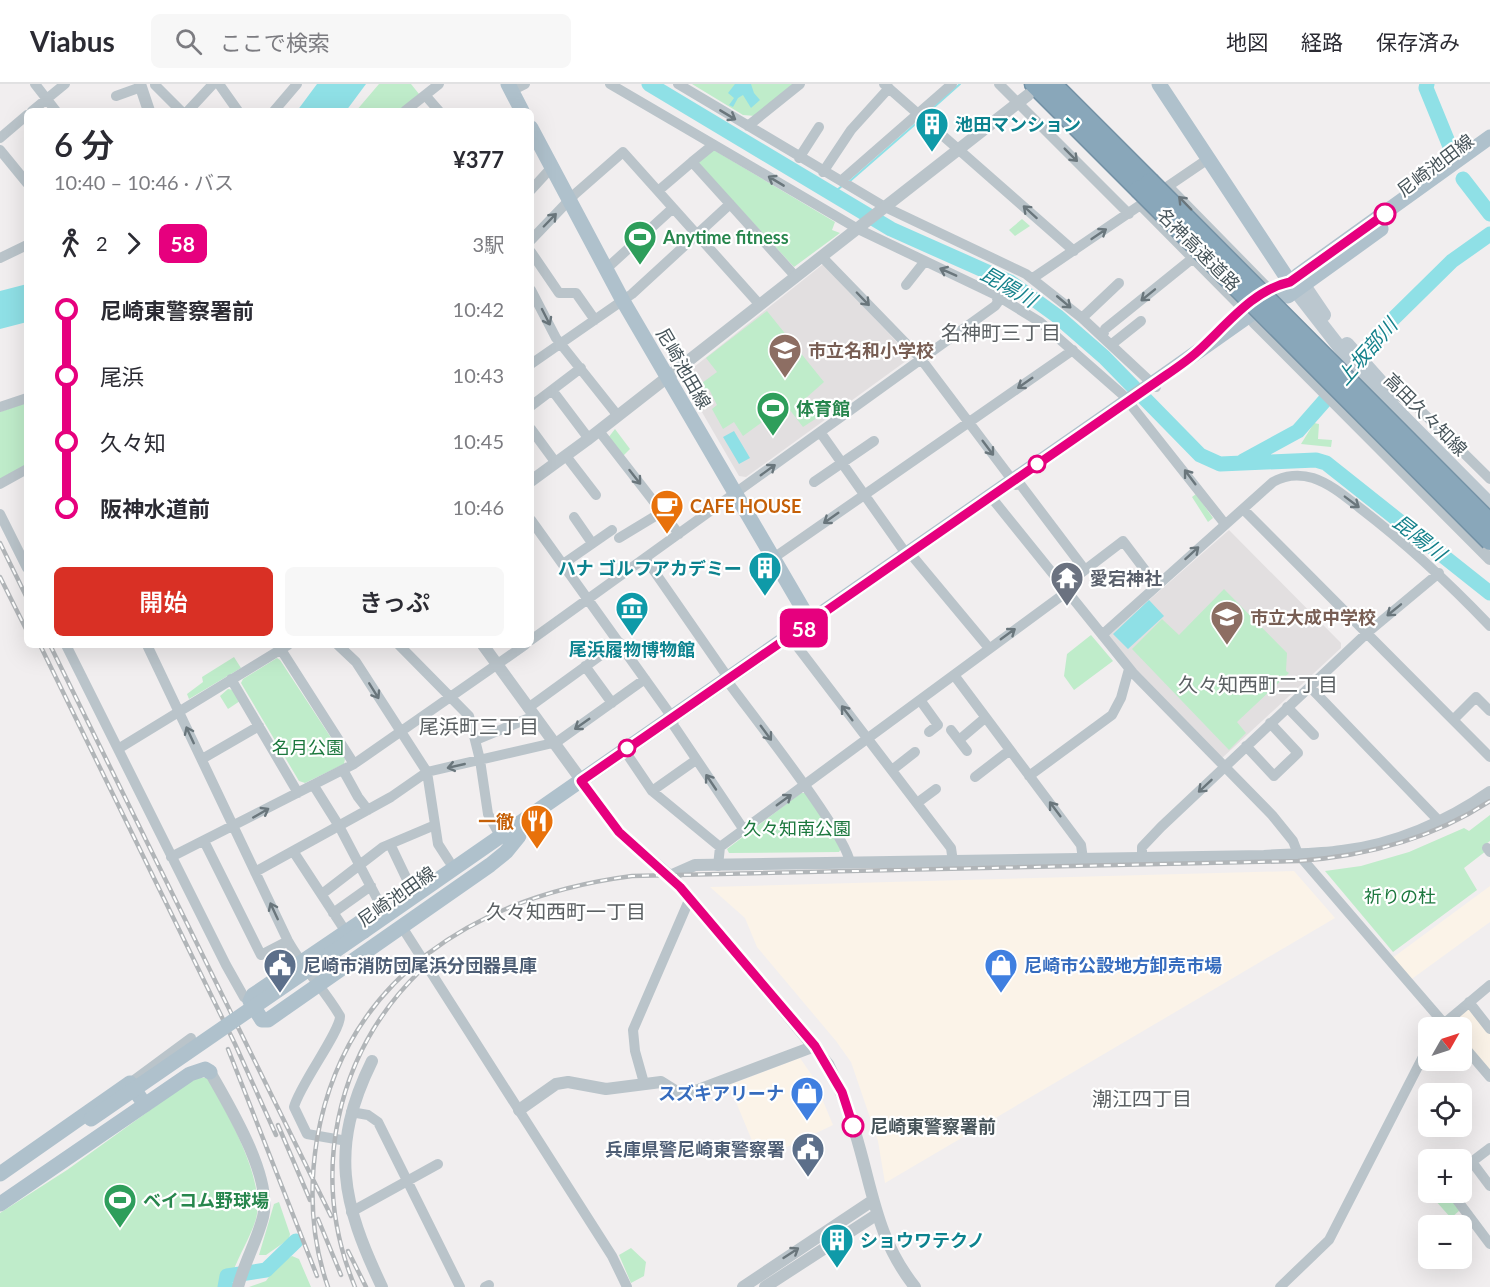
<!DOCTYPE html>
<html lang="ja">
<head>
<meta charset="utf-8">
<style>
  body { margin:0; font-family:Lato,"Noto Sans JP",sans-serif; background:#f7f7f7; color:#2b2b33; height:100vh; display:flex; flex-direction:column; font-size:22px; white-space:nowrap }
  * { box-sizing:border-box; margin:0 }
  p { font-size:20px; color:#7c7c81 }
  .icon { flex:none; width:33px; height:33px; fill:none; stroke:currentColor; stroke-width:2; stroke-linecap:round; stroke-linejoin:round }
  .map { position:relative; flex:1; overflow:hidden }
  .details { position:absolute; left:24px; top:24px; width:510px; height:540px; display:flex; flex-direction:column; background:#fff; border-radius:9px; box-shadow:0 6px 24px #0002 }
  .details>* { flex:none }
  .badge { padding:0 12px; border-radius:9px; font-size:21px; line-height:39px }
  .needle { width:39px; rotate:51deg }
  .buttons { position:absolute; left:1418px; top:933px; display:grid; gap:12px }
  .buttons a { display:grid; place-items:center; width:54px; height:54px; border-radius:9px; background:#fff; box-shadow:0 6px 24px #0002; font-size:30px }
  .map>.badge { position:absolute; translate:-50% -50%; box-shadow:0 0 0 3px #fff }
  .legs { display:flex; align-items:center; gap:9px; height:66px; padding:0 30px; font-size:20px }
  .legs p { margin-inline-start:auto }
  .head { display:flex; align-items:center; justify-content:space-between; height:102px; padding:0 30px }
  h1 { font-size:33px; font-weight:600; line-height:45px }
  .action { display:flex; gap:12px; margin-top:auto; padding:12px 30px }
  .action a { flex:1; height:69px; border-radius:9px; background:#d93025; color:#fff; font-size:24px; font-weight:600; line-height:69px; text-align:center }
  .action a+a { background:#f7f7f7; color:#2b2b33 }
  ul { padding:0 30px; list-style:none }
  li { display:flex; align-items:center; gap:21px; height:66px; font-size:22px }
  li i { display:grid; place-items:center; width:9px; height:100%; margin:0 8px; background:currentColor }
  li i::after { content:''; width:15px; height:15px; margin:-8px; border:4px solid; border-radius:50%; background:#fff }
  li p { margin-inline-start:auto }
  li:first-child i { background:linear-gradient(#0000 50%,currentColor 0) }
  li:last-child i { background:linear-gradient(currentColor 50%,#0000 0) }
  header { display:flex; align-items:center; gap:36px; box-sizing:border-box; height:84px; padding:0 30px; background:#fff; border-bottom:2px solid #e1e1e2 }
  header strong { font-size:28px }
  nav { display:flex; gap:33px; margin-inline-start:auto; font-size:21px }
  .search { width:420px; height:54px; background:#f7f7f7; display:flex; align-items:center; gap:15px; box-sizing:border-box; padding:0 21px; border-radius:9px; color:#7c7c81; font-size:22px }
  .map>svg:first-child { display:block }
  .commercial { fill:#fbf3e8 }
  .education { fill:#e2dfe0 }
  .green { fill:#bfecca }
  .water { fill:#8fe0e6 }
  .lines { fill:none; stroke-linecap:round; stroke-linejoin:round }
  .stream { stroke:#8fe0e6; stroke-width:2 }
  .river { stroke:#8fe0e6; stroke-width:15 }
  .motorway-casing { stroke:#7492a6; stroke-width:21 }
  .minor { stroke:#bac4ca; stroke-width:10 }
  .tertiary { stroke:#bac4ca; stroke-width:12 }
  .secondary { stroke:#bbc7cf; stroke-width:14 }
  .primary { stroke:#afc1cc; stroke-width:15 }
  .motorway { stroke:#89a7ba; stroke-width:18 }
  .rail-casing { stroke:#b1b5b8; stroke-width:4.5 }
  .rail { stroke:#fff; stroke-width:2; stroke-dasharray:7; stroke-linecap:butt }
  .motorway-bridge-casing { stroke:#7492a6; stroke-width:21; stroke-linecap:butt }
  .primary-bridge { stroke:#afc1cc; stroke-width:15 }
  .motorway-bridge { stroke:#89a7ba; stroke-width:18 }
  .oneway { stroke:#6a767c }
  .line-1-casing { stroke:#fff; stroke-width:14 }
  .line-1 { stroke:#e6007e; stroke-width:9 }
  .stop-1-dot { fill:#fff; stroke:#e6007e; stroke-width:3 }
  .labels { text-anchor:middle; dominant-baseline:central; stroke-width:4.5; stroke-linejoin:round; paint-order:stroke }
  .culture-label { font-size:18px; font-weight:bold; fill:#0d838f; stroke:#fff; text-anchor:start }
  .street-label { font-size:18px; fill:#47545a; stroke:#fff }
  .leisure-label { font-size:18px; font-weight:bold; fill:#27864d; stroke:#fff; text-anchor:start }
  .education-label { font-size:18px; font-weight:bold; fill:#785e54; stroke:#fff; text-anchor:start }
  .food-label { font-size:18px; font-weight:bold; fill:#c56008; stroke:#fff; text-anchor:start }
  .worship-label { font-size:18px; font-weight:bold; fill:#5b616d; stroke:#fff; text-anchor:start }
  .park-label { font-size:18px; fill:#1c783e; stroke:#fff }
  .service-label { font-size:18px; font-weight:bold; fill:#4e5e75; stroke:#fff; text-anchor:start }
  .shop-label { font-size:18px; font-weight:bold; fill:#366cbe; stroke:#fff; text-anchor:start }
  .stop-label { font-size:18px; font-weight:bold; fill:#47545a; stroke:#fff; text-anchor:start }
  .water-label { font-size:20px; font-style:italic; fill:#14818b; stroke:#fff }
  .neighbourhood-label { font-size:20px; fill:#5b6063; stroke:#fff }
</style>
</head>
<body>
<header>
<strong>Viabus</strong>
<div class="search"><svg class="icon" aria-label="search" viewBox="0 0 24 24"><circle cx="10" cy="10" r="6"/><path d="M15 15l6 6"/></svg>ここで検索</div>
<nav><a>地図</a><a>経路</a><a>保存済み</a></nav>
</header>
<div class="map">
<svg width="1490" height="1203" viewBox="0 0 1490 1203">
  <rect width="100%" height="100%" fill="#f1eeef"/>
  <path class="commercial" d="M1294,787L1335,834L885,1099L878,1057L851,978L836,957L757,863L745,834L710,803Z
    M1490,802V838L1409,897L1391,875Z
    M1469,918L1490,945V993L1461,959V944L1448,943Z
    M800,974L813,993L833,1041L760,1076L729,1001Z"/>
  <path class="education" d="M822,181H825L909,271L906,277L746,393L739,392L688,304L689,287Z
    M1229,446L1341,559V564L1221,675L1134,587L1107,553Z"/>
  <path class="green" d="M379,0H411L419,10L399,27H356Z
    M692,0H793L755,32L743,31Z
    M712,65L835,138L832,146L840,149L794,183L697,78Z
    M1022,135L1030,142L1015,152L1009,146Z
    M767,227L824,298L806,314L820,332L803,343L786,321L743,352L734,338L723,345L712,325L717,321L709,305L699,311L695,304L717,288L706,274Z
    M27,318V381L0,395V328Z
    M1314,339L1319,340L1318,355L1332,356L1331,363L1301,360Z
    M615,345L630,365L622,373L608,354Z
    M1196,410L1213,434L1208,438L1192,413Z
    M1224,505L1287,569L1286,587L1289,589L1237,638L1246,649L1229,666L1132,565L1162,535L1179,551Z
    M1091,551L1113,577L1074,606L1064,592L1067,570Z
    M234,573L241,584L189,615L187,610L203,598L202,593Z
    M277,574L280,576L345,675L344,680L305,699L299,697L241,599L243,595Z
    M228,605L233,606L240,617L228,625L220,612Z
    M801,709H805L842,763L839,768L729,769L727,765Z
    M1490,731V757L1482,763L1486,767L1464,784L1477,806L1393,868L1325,787L1361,782L1409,768L1464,744L1469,747Z
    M196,993L208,994C227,1030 266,1095 256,1135C249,1158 233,1179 229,1203H0V1129L67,1086Z
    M1436,1109H1446L1460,1126L1451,1134L1434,1115Z
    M279,1118L290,1150L289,1155L266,1171H259L274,1120Z
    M631,1164L646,1178L644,1192L631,1199L619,1171Z
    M292,1172L299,1175L311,1203H249L266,1197L277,1181Z"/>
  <path class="water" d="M317,0H366L346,27H297Z
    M735,0H751L754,9L760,16L751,24L743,11L738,14L733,23L729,21L734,14L728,9Z
    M27,200V238L0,245V207Z
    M734,347L750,374L739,380L723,353Z
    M1149,516L1164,532L1128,565L1113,550Z"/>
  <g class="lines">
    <path class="stream" d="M924,32L960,0
      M850,97L920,36
      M832,110L842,102"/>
    <path class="river" d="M649,0L891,145L1010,198L1057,232L1104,273L1200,371L1220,380L1316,376L1326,379L1490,509
      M1427,0L1426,4L1453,70
      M1463,95L1490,130
      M1243,377L1298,347L1363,273L1391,237L1452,177L1490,150
      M225,1203L227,1192L266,1186L296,1157"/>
    <g class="motorway-casing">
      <path id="motorway" d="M1034,0L1139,105
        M1052,0L1150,98"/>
    </g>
    <path class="minor" d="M35,0L56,27
      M219,0L238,27
      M610,0L858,145L996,211L1040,238L1123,311L1225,440
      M678,0L885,123L1026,190L1082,234L1156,303
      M884,0L1074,167
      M999,0L1129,130
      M155,1L181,27
      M511,7L525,0
      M425,11L439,27
      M116,12L141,3
      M32,27L65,0
      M188,27L213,0
      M274,27L297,0
      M405,27L439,0
      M748,42L800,0
      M0,54L27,31
      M0,66L27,99
      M799,74L819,43
      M692,78L713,61
      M823,88L851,46L889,4
      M842,96L952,0
      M1169,103L1269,205
      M531,106L552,83
      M658,107L692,78L796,193
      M1141,122L1243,225
      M531,156L575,110L623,68L760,221
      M531,168L559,209H576L595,236
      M822,173L921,275L1016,401
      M0,174L27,161
      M606,185L673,124
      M1033,194L1208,75
      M906,201L925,177
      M531,206L556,254L618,332
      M1082,234L1119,199
      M1103,252L1105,245L1193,174
      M1112,260L1141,237
      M531,280L632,210L730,120
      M552,306L589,355
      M1388,306L1415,321L1490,395
      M531,322L581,284
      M0,323L27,314
      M531,345L556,379
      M599,347L679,450
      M820,348L907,471
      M566,372L596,411
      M814,398L874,357
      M0,400L27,385
      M1020,400L1085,486
      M991,413L1133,589L1272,731L1293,757L1298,770L1448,944
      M1243,425L1490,673
      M0,430L27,484
      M574,433L592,459
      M531,436L672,633L674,642L744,746
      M619,454L662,428
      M645,474L729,595
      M914,474L989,564
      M772,475L1073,266
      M563,480L612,446
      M1064,502L1123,457L1157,502
      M1102,551L1273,398C1285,391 1300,390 1313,394C1331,400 1346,413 1360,424C1407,460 1449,499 1490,542
      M790,553L951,764L953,778
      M531,556L995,222L998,218L996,211
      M66,561L226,881L244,913L250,917
      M147,561L288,857C303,884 324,905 340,932C341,947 300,1000 294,1023L307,1050L347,1057
      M278,561L354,680
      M338,561L356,578L427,688L438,760L449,777
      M399,561L469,632L480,676L488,730L498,748
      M585,582L612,619
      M954,591L1081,761L1083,775
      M231,595L298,709
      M731,602C753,632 847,751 850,779
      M1310,603L1439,737
      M920,616L938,641L929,648
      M1287,623L1314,651
      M528,624L619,558
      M1454,635L1476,613L1490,627
      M951,646L967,667
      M476,656L534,632
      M959,656L985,634
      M554,660L645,595
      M1246,662L1274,692L1298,669L1270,639
      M118,665L288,561
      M629,673L652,707L720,763
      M202,675L259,642
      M343,686L358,713L368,726
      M892,686L915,668
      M1029,692L1112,631L1121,614L1129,585
      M975,693L1010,666
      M314,702L339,742L382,824
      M652,707L696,676
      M917,719L936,705
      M204,757L261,871L288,857
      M390,760L411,804
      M1487,764L1490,768
      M293,767L346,848
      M171,773L354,680L525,561
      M1142,774V763L1161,743L1367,549L1439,489
      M718,782L720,763L1068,507
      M255,788L391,713L427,688L553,659
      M322,810L383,763L435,741
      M333,829L371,802
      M402,843L612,1172L627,1203
      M1469,918L1490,945
      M1440,943L1490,901
      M1461,959L1490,993
      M130,999L191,954
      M644,999L635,967L633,946L690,814
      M351,1028L368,1031L378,1038L460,1203
      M1472,1078L1490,1102
      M1461,1086L1490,1064
      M1451,1108L1490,1160
      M351,1128L438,1080
      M485,1203L489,1201
      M1280,1203L1329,1156L1428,963"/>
    <path class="tertiary" d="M140,0L149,27
      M1254,238L1490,475
      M531,397L587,356L1028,11
      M483,561L619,748L670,792L690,814L828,980C839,1002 848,1024 855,1048C873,1106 876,1154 915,1203
      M670,792L695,781L1264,772C1290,770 1316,771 1342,767C1394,761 1447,738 1490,708
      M372,977C329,1064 342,1119 382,1203
      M210,988C230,1023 273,1094 263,1133C257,1157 244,1179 238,1203
      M519,1026L556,1000L568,998L606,1005L661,998L677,1008L690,1009L815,962
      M743,1203L872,1117
      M765,1203L876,1131"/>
    <path class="secondary" d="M1303,200L1324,231
      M1295,206L1358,287L1490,420
      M1347,260L1380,297"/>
    <path class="primary" d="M508,0L522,27
      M1159,0L1295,206
      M531,44L623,217L814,544
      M1288,212L1381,145
      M371,831L253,911L250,917L262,936H268L490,781L506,768L519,752
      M364,847L1159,295L1278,211L1298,191L1490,53
      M0,1090L130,999L145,1021
      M0,1120L190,990L205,985L210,988"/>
    <use href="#motorway" class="motorway"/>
    <g class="rail-casing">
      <path id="rail" d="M0,459L27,514
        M0,493L27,547
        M40,561L235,960L276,1051
        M50,561L331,1132
        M228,965L317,1192
        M278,1041L310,1116
        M318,1135L341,1191
        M348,1167L366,1203
        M328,1203C311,1155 309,1105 317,1055C345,892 479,812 632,792L1298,777C1367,772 1432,755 1490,717
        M355,1203C309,1092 335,970 420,887"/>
    </g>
    <use href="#rail" class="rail"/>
    <g class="motorway-bridge-casing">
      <path id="motorway-bridge" d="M1150,98L1490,439
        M1139,105L1490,457"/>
    </g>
    <path class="primary-bridge" d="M91,1035L364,847"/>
    <use href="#motorway-bridge" class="motorway-bridge"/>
  </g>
  <defs><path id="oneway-shaft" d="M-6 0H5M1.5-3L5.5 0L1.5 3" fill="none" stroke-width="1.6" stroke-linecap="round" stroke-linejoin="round" transform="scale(1.5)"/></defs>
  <g class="oneway">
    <use href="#oneway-shaft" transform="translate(728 31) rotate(31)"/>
    <use href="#oneway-shaft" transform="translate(1071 71) rotate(45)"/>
    <use href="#oneway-shaft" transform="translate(776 97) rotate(-149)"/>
    <use href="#oneway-shaft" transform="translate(1185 119) rotate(-134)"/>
    <use href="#oneway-shaft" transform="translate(1030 128) rotate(-138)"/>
    <use href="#oneway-shaft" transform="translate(550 136) rotate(-46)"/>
    <use href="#oneway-shaft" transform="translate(1099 150) rotate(-34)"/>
    <use href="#oneway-shaft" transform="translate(948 188) rotate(-156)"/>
    <use href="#oneway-shaft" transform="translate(1148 211) rotate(141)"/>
    <use href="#oneway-shaft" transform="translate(863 215) rotate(46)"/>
    <use href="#oneway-shaft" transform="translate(1064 218) rotate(40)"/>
    <use href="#oneway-shaft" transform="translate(546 233) rotate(63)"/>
    <use href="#oneway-shaft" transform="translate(1025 299) rotate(145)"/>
    <use href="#oneway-shaft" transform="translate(988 364) rotate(53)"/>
    <use href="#oneway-shaft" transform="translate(768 386) rotate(-36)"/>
    <use href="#oneway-shaft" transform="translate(635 393) rotate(52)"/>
    <use href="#oneway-shaft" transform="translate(1190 393) rotate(-127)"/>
    <use href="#oneway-shaft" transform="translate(1352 418) rotate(37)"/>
    <use href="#oneway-shaft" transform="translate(831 434) rotate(145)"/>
    <use href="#oneway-shaft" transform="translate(1192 469) rotate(-42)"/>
    <use href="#oneway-shaft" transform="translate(1394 526) rotate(141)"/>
    <use href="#oneway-shaft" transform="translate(1008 550) rotate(-36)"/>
    <use href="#oneway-shaft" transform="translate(374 607) rotate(58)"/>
    <use href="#oneway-shaft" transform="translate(847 629) rotate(-127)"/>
    <use href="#oneway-shaft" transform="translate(582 640) rotate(145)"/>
    <use href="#oneway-shaft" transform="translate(766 649) rotate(54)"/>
    <use href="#oneway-shaft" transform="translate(190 651) rotate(-115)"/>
    <use href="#oneway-shaft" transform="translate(456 682) rotate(167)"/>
    <use href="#oneway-shaft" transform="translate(711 698) rotate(-124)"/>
    <use href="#oneway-shaft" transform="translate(1205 702) rotate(137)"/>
    <use href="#oneway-shaft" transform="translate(784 716) rotate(-36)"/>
    <use href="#oneway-shaft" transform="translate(1055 725) rotate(-127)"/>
    <use href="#oneway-shaft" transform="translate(261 729) rotate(-30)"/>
    <use href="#oneway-shaft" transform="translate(274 827) rotate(-115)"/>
    <use href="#oneway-shaft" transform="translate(791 1169) rotate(-33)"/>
  </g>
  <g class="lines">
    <g class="line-1-casing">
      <path id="line-1" d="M853,1042L842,1008L815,962L680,803L619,748L581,697L1159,296C1172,287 1186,278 1197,268C1225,243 1252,206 1290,198L1385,130"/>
    </g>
    <use href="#line-1" class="line-1"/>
  </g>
  <defs>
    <g id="building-pin" transform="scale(1.725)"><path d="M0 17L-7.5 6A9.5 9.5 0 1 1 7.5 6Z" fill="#0f9aa8" stroke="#fff"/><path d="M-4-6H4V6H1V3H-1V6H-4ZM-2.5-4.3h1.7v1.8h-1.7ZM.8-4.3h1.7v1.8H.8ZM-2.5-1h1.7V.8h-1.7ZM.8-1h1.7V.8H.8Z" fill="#fff"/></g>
    <g id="stadium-pin" transform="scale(1.725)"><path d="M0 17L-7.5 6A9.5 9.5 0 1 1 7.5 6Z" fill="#2e9e5b" stroke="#fff"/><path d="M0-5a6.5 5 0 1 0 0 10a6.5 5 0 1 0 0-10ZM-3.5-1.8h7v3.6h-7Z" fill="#fff"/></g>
    <g id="school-pin" transform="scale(1.725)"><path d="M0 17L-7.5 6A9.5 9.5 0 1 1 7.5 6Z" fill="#8d6e63" stroke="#fff"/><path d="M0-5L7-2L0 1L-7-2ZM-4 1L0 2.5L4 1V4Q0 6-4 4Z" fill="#fff"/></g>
    <g id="cafe-pin" transform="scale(1.725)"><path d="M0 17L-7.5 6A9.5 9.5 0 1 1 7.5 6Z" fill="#e8710a" stroke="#fff"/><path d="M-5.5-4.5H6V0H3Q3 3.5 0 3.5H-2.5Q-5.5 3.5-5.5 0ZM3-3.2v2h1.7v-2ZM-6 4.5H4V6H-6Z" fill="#fff"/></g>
    <g id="temple-pin" transform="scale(1.725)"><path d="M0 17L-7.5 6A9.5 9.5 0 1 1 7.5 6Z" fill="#6b7280" stroke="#fff"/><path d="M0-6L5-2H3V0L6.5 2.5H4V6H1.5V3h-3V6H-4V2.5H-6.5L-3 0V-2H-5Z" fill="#fff"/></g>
    <g id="museum-pin" transform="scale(1.725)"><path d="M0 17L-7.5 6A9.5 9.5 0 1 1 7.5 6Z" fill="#0f9aa8" stroke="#fff"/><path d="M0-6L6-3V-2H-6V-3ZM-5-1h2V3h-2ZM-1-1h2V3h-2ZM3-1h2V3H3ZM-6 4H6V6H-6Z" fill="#fff"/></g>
    <g id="restaurant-pin" transform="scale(1.725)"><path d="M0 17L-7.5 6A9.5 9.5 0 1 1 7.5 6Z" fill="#e8710a" stroke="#fff"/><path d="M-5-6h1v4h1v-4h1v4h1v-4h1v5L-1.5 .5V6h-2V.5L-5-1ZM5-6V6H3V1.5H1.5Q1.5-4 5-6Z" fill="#fff"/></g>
    <g id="civic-pin" transform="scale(1.725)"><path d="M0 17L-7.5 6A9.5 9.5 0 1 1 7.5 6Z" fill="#5c6f8a" stroke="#fff"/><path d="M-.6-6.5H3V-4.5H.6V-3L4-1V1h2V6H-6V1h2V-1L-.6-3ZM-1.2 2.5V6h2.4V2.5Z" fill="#fff"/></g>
    <g id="shop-pin" transform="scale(1.725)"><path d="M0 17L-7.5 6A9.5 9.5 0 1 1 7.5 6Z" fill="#3f7fe0" stroke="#fff"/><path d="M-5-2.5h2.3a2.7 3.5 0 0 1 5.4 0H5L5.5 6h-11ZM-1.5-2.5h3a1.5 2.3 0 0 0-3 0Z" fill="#fff"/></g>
  </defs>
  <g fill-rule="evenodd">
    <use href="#building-pin" x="932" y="40"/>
    <use href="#stadium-pin" x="640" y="153"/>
    <use href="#school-pin" x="785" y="266"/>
    <use href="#stadium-pin" x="773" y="324"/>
    <use href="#cafe-pin" x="667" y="422"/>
    <use href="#building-pin" x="765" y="484"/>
    <use href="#temple-pin" x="1067" y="494"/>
    <use href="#museum-pin" x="632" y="524"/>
    <use href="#school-pin" x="1227" y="533"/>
    <use href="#restaurant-pin" x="537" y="737"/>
    <use href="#civic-pin" x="280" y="881"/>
    <use href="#shop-pin" x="1001" y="881"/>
    <use href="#shop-pin" x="807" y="1009"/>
    <use href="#civic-pin" x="808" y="1065"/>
    <use href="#stadium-pin" x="120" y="1116"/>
    <use href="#building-pin" x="837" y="1156"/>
  </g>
  <g class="stop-1-dot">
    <circle cx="1385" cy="130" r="10"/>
    <circle cx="1037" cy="380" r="8"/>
    <circle cx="627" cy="664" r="8"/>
    <circle cx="853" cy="1042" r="10"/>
  </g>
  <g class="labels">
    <g class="culture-label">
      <text x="955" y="40">池田マンション</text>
      <text x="742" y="484" text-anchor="end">ハナ ゴルフアカデミー</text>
      <text x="632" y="565" text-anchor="middle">尾浜履物博物館</text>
      <text x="860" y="1156">ショウワテクノ</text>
    </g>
    <g class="street-label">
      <text transform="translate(1435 81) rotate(-37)">尼崎池田線</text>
      <text transform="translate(1199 165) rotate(45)">名神高速道路</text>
      <text transform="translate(684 284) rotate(60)">尼崎池田線</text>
      <text transform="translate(1426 330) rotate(45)">高田久々知線</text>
      <text transform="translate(396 812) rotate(-35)">尼崎池田線</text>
    </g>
    <g class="leisure-label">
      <text x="663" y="153">Anytime fitness</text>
      <text x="796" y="324">体育館</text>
      <text x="143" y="1116">ベイコム野球場</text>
    </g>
    <g class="education-label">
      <text x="808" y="266">市立名和小学校</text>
      <text x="1250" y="533">市立大成中学校</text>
    </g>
    <g class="food-label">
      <text x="690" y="422">CAFE HOUSE</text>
      <text x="514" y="737" text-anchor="end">一徹</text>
    </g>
    <g class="worship-label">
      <text x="1090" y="494">愛宕神社</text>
    </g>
    <g class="park-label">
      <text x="308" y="663">名月公園</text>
      <text x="797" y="744">久々知南公園</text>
      <text x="1400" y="812">祈りの杜</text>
    </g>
    <g class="service-label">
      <text x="303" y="881">尼崎市消防団尾浜分団器具庫</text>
      <text x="785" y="1065" text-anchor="end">兵庫県警尼崎東警察署</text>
    </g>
    <g class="shop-label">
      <text x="1024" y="881">尼崎市公設地方卸売市場</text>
      <text x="784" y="1009" text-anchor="end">スズキアリーナ</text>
    </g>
    <g class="stop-label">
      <text x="870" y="1042">尼崎東警察署前</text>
    </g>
    <g class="water-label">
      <text transform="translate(1009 202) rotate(30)">昆陽川</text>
      <text transform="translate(1366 267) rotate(-49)">上坂部川</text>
      <text transform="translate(1420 453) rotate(38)">昆陽川</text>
    </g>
    <g class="neighbourhood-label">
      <text x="1001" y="248">名神町三丁目</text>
      <text x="1258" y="600">久々知西町二丁目</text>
      <text x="479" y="642">尾浜町三丁目</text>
      <text x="566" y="827">久々知西町一丁目</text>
      <text x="1142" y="1014">潮江四丁目</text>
    </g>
  </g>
</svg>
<div class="buttons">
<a><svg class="needle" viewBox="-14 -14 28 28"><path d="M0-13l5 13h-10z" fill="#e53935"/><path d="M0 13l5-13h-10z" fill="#7c7c81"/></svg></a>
<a><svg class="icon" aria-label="locate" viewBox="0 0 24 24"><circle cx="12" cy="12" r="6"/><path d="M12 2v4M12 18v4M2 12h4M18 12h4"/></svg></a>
<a>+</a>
<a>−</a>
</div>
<b class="badge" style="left:804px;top:544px;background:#e6007e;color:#fff">58</b>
<section class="details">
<div class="head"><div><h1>6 分</h1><p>10:40 – 10:46 · バス</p></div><b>¥377</b></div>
<div class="legs"><svg class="icon" aria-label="walk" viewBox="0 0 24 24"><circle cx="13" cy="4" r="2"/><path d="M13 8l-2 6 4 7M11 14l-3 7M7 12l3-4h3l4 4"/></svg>2<svg class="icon" aria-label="forward" viewBox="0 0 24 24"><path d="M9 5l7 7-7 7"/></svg><b class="badge" style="background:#e6007e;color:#fff">58</b><p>3駅</p></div>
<ul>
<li><i style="color:#e6007e"></i><b>尼崎東警察署前</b><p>10:42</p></li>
<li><i style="color:#e6007e"></i><span>尾浜</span><p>10:43</p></li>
<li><i style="color:#e6007e"></i><span>久々知</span><p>10:45</p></li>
<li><i style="color:#e6007e"></i><b>阪神水道前</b><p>10:46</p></li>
</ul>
<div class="action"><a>開始</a><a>きっぷ</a></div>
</section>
</div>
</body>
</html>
